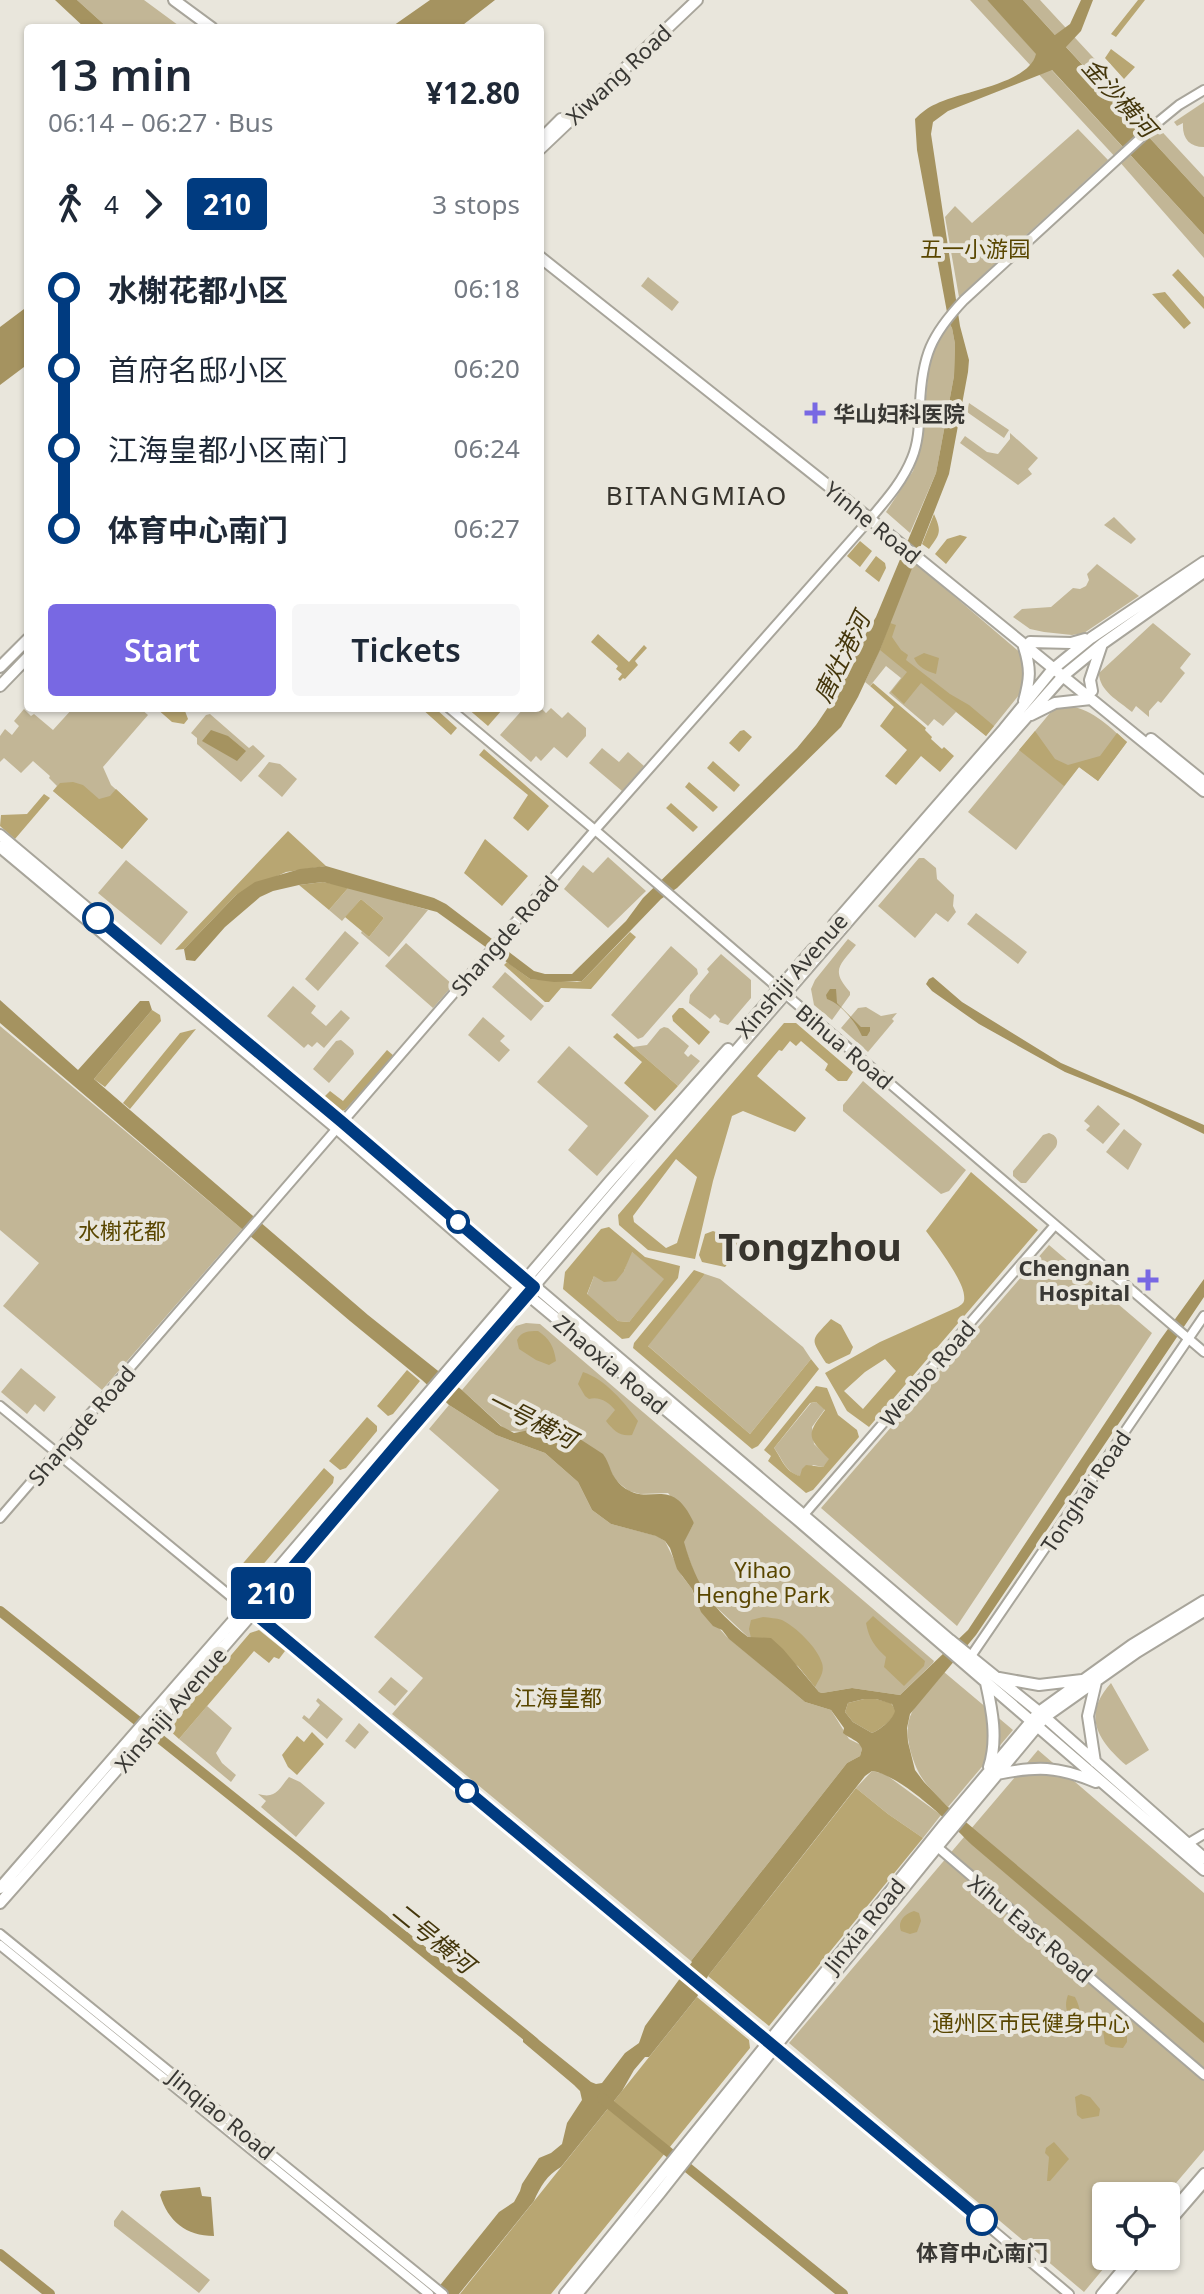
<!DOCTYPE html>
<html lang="en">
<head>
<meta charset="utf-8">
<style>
  body { margin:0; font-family:"Noto Sans","Noto Sans SC",sans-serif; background:#f6f6f7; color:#1f2937; height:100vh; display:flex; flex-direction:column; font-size:30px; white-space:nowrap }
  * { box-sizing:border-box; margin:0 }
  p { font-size:26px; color:#747a83 }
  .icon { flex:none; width:44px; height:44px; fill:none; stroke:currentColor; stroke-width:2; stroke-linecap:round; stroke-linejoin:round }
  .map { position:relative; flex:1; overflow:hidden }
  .sheet { position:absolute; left:24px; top:24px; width:520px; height:688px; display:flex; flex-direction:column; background:#fff; border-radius:8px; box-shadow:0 2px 6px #0004 }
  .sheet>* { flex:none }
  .badge { padding:0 16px; border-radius:6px; font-size:28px; line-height:52px }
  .fabs { position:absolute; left:1092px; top:2182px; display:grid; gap:16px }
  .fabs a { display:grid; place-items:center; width:88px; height:88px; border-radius:8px; background:#fff; box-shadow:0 2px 6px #0004; font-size:40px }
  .map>.badge { position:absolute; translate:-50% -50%; box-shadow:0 0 0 4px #fff }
  .legs { display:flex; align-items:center; gap:12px; height:88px; padding:0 24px; font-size:26px }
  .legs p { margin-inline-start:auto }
  .headline { display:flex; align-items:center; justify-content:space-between; height:136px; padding:0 24px }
  h1 { font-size:44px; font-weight:600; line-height:60px }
  .cta { display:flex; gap:16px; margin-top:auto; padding:16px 24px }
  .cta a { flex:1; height:92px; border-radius:8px; background:#7868e3; color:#fff; font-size:32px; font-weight:600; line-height:92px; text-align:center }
  .cta a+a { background:#f6f6f7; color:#1f2937 }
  ul { padding:0 24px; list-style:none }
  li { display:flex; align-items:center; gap:28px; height:80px; font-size:30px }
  li i { display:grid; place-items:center; width:12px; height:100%; margin:0 10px; background:currentColor }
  li i::after { content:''; width:20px; height:20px; margin:-10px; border:6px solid; border-radius:50%; background:#fff }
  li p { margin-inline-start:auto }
  li:first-child i { background:linear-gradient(#0000 50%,currentColor 0) }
  li:last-child i { background:linear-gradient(currentColor 50%,#0000 0) }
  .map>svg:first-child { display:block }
  .green { fill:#c2b696 }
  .forest { fill:#b8a672; fill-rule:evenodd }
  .water { fill:#a59360; fill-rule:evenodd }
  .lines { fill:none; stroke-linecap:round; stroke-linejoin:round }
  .river { stroke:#a59360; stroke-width:10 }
  .minor-casing { stroke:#a8a59b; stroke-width:12 }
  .major-casing { stroke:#a8a59b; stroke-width:14 }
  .minor { stroke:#fff; stroke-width:8 }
  .major { stroke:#fff; stroke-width:10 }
  .line-1-casing { stroke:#fff; stroke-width:18 }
  .line-1 { stroke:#003b80; stroke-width:12 }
  .poi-dot { fill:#7868e3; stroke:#e9e6dc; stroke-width:3 }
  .stop-1-dot { fill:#fff; stroke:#003b80; stroke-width:4 }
  .labels { text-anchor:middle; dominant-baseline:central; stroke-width:8; stroke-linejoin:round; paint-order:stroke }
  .street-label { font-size:22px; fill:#393834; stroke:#e9e6dc }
  .park-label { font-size:22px; fill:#594600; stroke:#e9e6dc }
  .poi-label { font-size:22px; font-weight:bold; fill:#393834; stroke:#e9e6dc; text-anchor:start }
  .stop-label { font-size:22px; font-weight:bold; fill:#393834; stroke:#e9e6dc }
  .water-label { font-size:24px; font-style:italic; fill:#44360b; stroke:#e9e6dc }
  .quarter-label { font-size:26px; letter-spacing:2px; fill:#37342d; stroke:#e9e6dc }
  .town-label { font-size:38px; font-weight:bold; fill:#37342d; stroke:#e9e6dc }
</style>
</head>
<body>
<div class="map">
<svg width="1204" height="2294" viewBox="0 0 1204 2294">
  <rect width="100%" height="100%" fill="#e9e6dc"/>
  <path class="green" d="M77,0H144L182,28H108Z
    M970,0H987L1204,235V258L1118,160Z
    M1023,0H1040L1204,177V197Z
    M1204,102V147C1189,147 1182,138 1183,123L1177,126L1174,122Z
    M1078,129L1108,160L959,297L945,217L955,206L972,223Z
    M648,277L679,302L672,311L641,286Z
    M949,323L952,328L955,344L954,376L936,473L910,533L886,512L913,471L921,446L929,366L935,347Z
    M969,403L1009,430L1004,438L967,412Z
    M1010,433L1038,458L1028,469L1032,474L1018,485L960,443L965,436L987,452L998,454L1010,439Z
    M1114,517L1136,539L1131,544L1104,525Z
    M913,561L1023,655L1025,681L1019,695L986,736L956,712L943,726L934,719L928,726L889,693L901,678L886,666L870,686L865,682L880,649Z
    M1097,564L1139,596L1084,633L1072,635L1044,632L1030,629L1013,617L1022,609L1051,607L1073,588L1080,589L1086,586L1089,580L1087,574Z
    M1153,623L1191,654L1180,668L1185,673L1161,703L1158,701L1149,711V717L1136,706L1132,712C1119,701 1099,691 1099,673Z
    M1063,705C1092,708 1106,724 1127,742L1098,781L1079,767L1016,850L968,812L1050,713Z
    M540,707L546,713L551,708L562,718L568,712L586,728V736L567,758L554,747L541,761L536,756L531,762L500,735L524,708L534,710Z
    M73,708H140L148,715L103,767L111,785L148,819L122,849L53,791L57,786L49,778L50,776L33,761L21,773L4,758L0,762V736L5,729L12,735L19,726L14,721L24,709L31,716L34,714L53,730Z
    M210,714L249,748L253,745L265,756L241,782L197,744V738L191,733L206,715Z
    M602,748L619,762L628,752L644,766L622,791L589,763Z
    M269,762L280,764L297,779L282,797L258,776Z
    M608,857L646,891L608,928L564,889L583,865L593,873Z
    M919,858H924L936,868L937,879L954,895L953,906L956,912L948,922L936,913L915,938L878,906Z
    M126,860L188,912L161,945L98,893Z
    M349,887L428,910L389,957L361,933L362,931L369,937L384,918L361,899L342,921L329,910Z
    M976,913L1027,952L1018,964L967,924Z
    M345,931L359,943L318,991L305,979Z
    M848,939L856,945C840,965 830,970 850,992V995L832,1020L814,1005L811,989L815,980Z
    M406,943L453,985L433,1008L385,966Z
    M671,946L697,969L698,974L643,1037L638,1039L611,1015Z
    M721,954L751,980V998L728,1025L719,1022L720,1019L715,1014L710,1019L689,1003L690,995L709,972L707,969Z
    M505,972L544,1006L531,1021L492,987Z
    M293,986L316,1006L311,1013L326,1026L341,1010L350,1018L324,1048L317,1042L312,1047L308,1044L304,1048L267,1016Z
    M866,1007L881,1016L897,1013L892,1019L894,1021L868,1052L841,1028L858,1008Z
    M483,1017L505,1036L500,1041L510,1050L499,1062L468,1035Z
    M0,1026L242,1229L102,1390L3,1306L39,1263L0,1230Z
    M664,1027L668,1028L689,1046L684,1053L688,1057L691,1054L700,1061L678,1086L633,1047L647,1045L660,1029Z
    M341,1040L353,1050L354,1054L329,1083L313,1069L336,1041Z
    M569,1046L649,1116L597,1176L568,1150L588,1126L537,1082Z
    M863,1081L966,1170L949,1191L941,1194L843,1111V1105Z
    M1098,1105L1120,1124L1103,1144L1086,1130L1090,1126L1084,1121Z
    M1124,1129L1142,1144L1128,1170L1106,1152Z
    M1049,1133C1056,1135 1059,1140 1056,1147L1026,1183H1021L1013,1176V1171L1043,1135Z
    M1049,1245L1152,1333L957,1626L821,1508Z
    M631,1251L665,1279L629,1322L618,1321L587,1295L594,1276L624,1271Z
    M705,1274L720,1279L803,1347L811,1359L750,1434L647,1345Z
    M526,1323L540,1324L934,1661L933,1663L900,1695L852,1688L822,1693L819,1692L798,1666L748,1637L714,1605L697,1581L683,1542L694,1523L668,1493L640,1494L629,1491L615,1480L609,1467L538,1427L524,1432L507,1431L462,1390L516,1326Z
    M21,1368L56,1397L44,1412L35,1404L27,1414L1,1392Z
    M816,1402L825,1409L812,1427L814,1444L830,1459L823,1467L813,1465L801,1477C784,1471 783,1459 774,1448L811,1403Z
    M449,1405L496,1435L545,1453L578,1482L592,1510L611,1524L657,1536L665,1541L682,1576L692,1589L696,1602L726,1636L805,1702L831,1710L849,1739L861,1745L862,1749L860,1756L847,1763L691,1961L392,1714L423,1678L374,1637L499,1490L429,1429Z
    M944,1672L1013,1730L948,1807C927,1785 918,1779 910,1749C907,1736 906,1724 912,1712C920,1697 935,1686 944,1672Z
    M391,1677L408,1691L395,1706L378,1692Z
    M1111,1683L1149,1750L1126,1765C1097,1740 1082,1715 1111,1683Z
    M318,1698L343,1719L327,1739L302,1718L304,1715L309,1719L320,1705L316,1701Z
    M207,1706L232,1728L216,1753L222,1763L236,1775L231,1782L179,1739Z
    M359,1723L369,1732L355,1749L345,1741Z
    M1038,1750L1204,1893V2150L1165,2196H1106V2256H1114L1084,2292L789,2043Z
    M872,1771L885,1774L941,1815L923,1838L888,1814L856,1788Z
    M289,1777L300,1782L325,1803L296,1837L261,1807L266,1801L258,1794C276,1799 278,1790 289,1777Z
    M122,2210L210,2280L199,2293L114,2226V2221Z"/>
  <path class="forest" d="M1138,0H1145L1116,37L1111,34Z
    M1111,49L1135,67L1124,79L1105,58Z
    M1178,269L1204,297V309L1172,275Z
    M1165,292L1191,323L1184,329L1152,294Z
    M934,514C942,532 940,534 929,549L922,544Z
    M960,535L967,537L946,564L935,554L947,539Z
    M860,541L872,551L860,567L847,556Z
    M876,556L885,563L886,568L879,582L865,571Z
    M890,623L896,625L892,637L901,650L908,655L906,660L950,694L969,705L994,726L986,736L921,683L904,704L891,692L907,672L880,650Z
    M598,634L629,662L644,645L647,648L635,661L638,665L625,679L623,678L620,681L618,679L622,674L616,669L618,666L591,642Z
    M924,653L939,658L936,674C926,671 918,667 914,658Z
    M873,683L926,728L925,730L932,737L931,739L942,749L944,747L954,756L940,772L921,756L896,785L885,776L907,750L880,726L894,707L870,686Z
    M156,708H187L185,711L188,719L184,724L172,722Z
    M421,708H435L457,728L451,735Z
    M467,708H499L502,710L488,726Z
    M744,730L752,737L739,752L729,743L740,731Z
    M1035,731L1055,759L1068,765L1100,756L1117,733L1127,742L1098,781L1079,767L1064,786L1019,750Z
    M484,749L549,806L528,831L513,818L528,795L479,755Z
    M713,761L740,785L734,792L707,768Z
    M73,782L83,785L99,799L110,796L116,789L148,819L122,849L53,791L60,783Z
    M689,782L718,807L713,812L685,787Z
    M44,794L50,798L15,839L0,826L1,815L27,814Z
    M671,803L698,827L693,832L666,808Z
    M288,831L326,866L286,872L236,895L184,949L175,950Z
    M485,839L528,876L502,906L464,873Z
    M323,882L349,887L329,910L299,885Z
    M361,899L384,918L369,937L345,917Z
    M630,932L636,937L591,989L561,988L549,1002H545L504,965L507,962L530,979L577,982L582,981Z
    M679,1008H683L710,1032L699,1045L673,1021L672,1016Z
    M152,1010L160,1015L161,1021L105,1087L94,1079Z
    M784,1023H796L853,1072L847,1081H838L825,1070L828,1064L801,1041L796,1046L790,1041L782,1051L779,1050L757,1076L806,1118L795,1132L743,1111L732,1116L713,1181L695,1259L648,1250L619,1225L618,1215ZM676,1159L697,1177L677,1243L666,1248L634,1222L633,1216Z
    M196,1029L130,1109L123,1103L180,1033Z
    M617,1033L678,1086L655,1111L624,1083L642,1062L613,1037Z
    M387,1050L394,1056L345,1110L339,1112L323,1098L330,1091L343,1101Z
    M971,1172L1038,1230L869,1427L847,1411L825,1373L880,1342L958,1307C963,1303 965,1303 964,1295C963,1280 936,1244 926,1231ZM885,1359L896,1371L863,1409L844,1391L865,1372Z
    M609,1227L645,1257L680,1266L678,1278L629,1338L622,1339L563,1289L565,1272L601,1229ZM632,1252L664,1279L629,1322L618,1321L587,1294L594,1276L604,1282L616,1281L624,1271Z
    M713,1231L738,1240L739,1250L725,1267L702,1262L699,1255L705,1234Z
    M694,1270L705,1274L648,1346L750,1434L811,1359L819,1369L758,1446L752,1449L633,1348L634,1343Z
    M831,1319L841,1325L853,1347L850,1354L829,1364L826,1363C810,1337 810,1342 831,1319Z
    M538,1331C550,1339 554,1347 556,1361L549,1365L536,1360L519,1349L517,1340C522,1331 528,1331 538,1331Z
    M407,1370L420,1381L393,1414L388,1416L377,1406Z
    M583,1372C605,1379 625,1403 638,1421L632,1435C620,1437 613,1430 606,1421L615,1410C609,1402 599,1396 589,1399L585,1396L578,1384Z
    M816,1386L827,1388L838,1415L857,1430L859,1437L813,1490L806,1493L768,1461L771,1456L764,1450ZM816,1402L825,1410C806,1435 807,1437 829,1459L823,1467L806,1465L802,1469L800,1476C785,1472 782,1459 774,1448L810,1403Z
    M367,1417L377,1426V1431L346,1468L340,1470L329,1461Z
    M324,1468L334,1477L333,1483L248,1582L235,1585L228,1581Z
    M873,1616L925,1661L924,1666L904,1686L884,1667L886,1657C875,1647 869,1639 866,1623Z
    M763,1617C770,1618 776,1618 782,1620C796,1627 817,1647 822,1663C825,1672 819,1679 815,1687L798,1666L751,1638L749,1629L751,1620Z
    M259,1630L285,1651L279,1659L274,1657L269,1663L254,1651L179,1739L168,1729L250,1633Z
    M864,1699H876L891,1703L896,1711C893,1719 880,1730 872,1733L853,1722L845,1712L848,1703Z
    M312,1732L324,1744L297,1775L288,1767L282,1755L297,1736L304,1742Z
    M856,1788L888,1814L923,1838L769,2026L708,1976Z
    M914,1911L919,1913L921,1921L917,1932L910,1934L901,1931C897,1921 905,1914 914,1911Z
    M1068,1995L1075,1997C1079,2005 1081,2011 1079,2020L1075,2021C1066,2014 1064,2006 1068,1995Z
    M697,1997L749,2040L750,2048L551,2294H460Z
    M1111,2024L1119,2025L1127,2034V2042L1123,2048L1111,2047L1105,2044L1103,2031Z
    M1081,2094L1090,2097L1100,2109L1099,2116L1082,2119L1077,2115L1075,2097Z
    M1054,2142L1069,2159L1050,2181H1047L1049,2157L1045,2153L1046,2148Z"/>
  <path class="water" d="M55,0H77L108,28H85Z
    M430,0H495L459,28H390Z
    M987,0H1023L1055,35L1070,24L1081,0H1093L1081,31L1066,47L1204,197V235L1052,70L948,111L933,122L931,134L960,326L969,360L968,372L949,474L880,650L858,697L841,727L677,888L661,899L582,981L554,982L530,979L437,912L323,882L299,885L273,891L260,897L225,927L195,961L186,960L184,949L236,895L255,882L300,869L326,866L434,898L446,904L534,971L545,974H572L626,921L643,898L797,748L816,725L839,691L856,650L876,617L936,473L954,376L955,344L952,328L949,323L917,150L915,119C921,113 928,107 936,104C961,91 1029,84 1036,54Z
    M28,306V364L0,385V327Z
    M211,730L228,736L246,751L237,761L202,741Z
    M933,977L962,1002L1061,1063L1204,1125V1134L1132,1099L1065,1072L979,1024L932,991L926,984L929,979Z
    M830,989H836L837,1003L861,1027H870V1031L867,1036H862C856,1022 840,1003 827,999L826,995Z
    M0,1000L78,1070L140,1001H149L152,1010L94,1079L368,1315L462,1390L501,1426L514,1433L551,1426L566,1430L603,1454C611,1465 610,1476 622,1486C650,1509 670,1472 694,1523L684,1542C697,1587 712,1608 748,1637L771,1638L783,1649L819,1692L822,1693L852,1688L900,1695L968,1630L1160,1340L1204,1279V1297L976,1635L910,1714L907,1728L908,1742L915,1770L924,1782L948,1807L1204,2023V2043L972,1845C951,1824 901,1775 872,1771L865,1776L708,1976L697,1997L649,2057H645L634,2070L622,2091L561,2167C547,2175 540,2187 534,2201L459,2294H433L499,2212L514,2202L520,2191L522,2184L539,2158L551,2153L562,2144L567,2123L582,2100L580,2091L574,2085L523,2042V2034L529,2032L591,2082L596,2084L602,2083L625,2053L639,2043L645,2026L692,1962L691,1961L847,1763L860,1756L862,1749C859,1740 850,1739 843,1733L844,1728L831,1710L805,1702L729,1639L722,1630L713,1626L701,1612L692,1589L677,1569L670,1548L665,1541L656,1536L611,1524L592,1510L578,1482L545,1453L496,1435L449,1405L422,1380L350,1321L0,1023ZM864,1699H876L892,1704L895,1711C893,1719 880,1730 872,1733L853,1722L845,1712L848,1703Z
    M200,2187L202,2196L211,2197L214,2236C186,2236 168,2221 160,2195L162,2191Z"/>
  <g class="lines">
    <path class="river" d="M0,1611L299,1850L534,2042
      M602,2098L843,2294
      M0,2254L50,2294"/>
    <g class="minor-casing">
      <path id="minor" d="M449,708L595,830L784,993L1204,1352
        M0,1406L605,1905L1069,2294
        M0,1518L595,830L870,519C886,500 903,481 912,458C919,441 919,423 920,404C922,356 931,335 964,300L1157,123L1179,105L1204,90
        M801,1518L1055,1225
        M969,1659L1204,1316
        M935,1845L1204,2075
        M1184,1846L1204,1834
        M0,1934L443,2294
        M0,1945L429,2294
        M1166,2217L1204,2173
        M1166,2227L1204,2183
        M1101,2294L1133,2256
        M1110,2294L1142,2256"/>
    </g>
    <g class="major-casing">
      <path id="major" d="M174,0L212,28
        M540,140L561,119
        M540,149L697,0
        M540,257L865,515L1204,791
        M1030,642L1071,643L1085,639
        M0,667L28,639
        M0,686L28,657
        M1092,691L1090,680L1102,644
        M1024,701C1030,679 1031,669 1024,647
        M1031,715L1055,703L1091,699
        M1151,739L1204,782
        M0,835L342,1122L950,1640L1039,1712L1204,1858
        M0,847L336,1128L528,1295L799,1521L1204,1870
        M834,924L1004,729L1053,669L1091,638L1204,562
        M751,1021L813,949
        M999,1678L1039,1685L1082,1680
        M986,1683C992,1710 998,1739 989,1767
        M1095,1762L1088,1716L1096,1682
        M997,1774C1037,1766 1057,1766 1096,1782
        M0,1888L245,1607L611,1180L728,1049
        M0,1903C358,1498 704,1081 1063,676L1102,644L1204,572
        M565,2294L943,1826L1039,1712L1132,1645L1204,1601
        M577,2294L659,2194L775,2047L937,1847L1045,1717L1137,1652L1204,1611"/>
    </g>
    <use href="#minor" class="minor"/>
    <use href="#major" class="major"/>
  </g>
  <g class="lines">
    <g class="line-1-casing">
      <path id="line-1" d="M98,918L342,1122L534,1287L402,1439L254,1613L982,2220"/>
    </g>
    <use href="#line-1" class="line-1"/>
  </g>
  <g class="poi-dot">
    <path d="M811 401h8v8h8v8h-8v8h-8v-8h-8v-8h8z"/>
    <path d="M1144 1268h8v8h8v8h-8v8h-8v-8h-8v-8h8z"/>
  </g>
  <g class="stop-1-dot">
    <circle cx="98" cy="918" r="14"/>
    <circle cx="458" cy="1222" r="10"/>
    <circle cx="467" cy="1791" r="10"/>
    <circle cx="982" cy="2220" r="14"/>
  </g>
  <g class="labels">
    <g class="street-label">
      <text transform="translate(618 74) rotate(-43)">Xiwang Road</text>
      <text transform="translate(873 522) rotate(39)">Yinhe Road</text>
      <text transform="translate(504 935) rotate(-49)">Shangde Road</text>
      <text transform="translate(791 975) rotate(-49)">Xinshiji Avenue</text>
      <text transform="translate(845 1046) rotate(40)">Bihua Road</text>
      <text transform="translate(611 1364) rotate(40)">Zhaoxia Road</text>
      <text transform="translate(927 1373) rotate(-49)">Wenbo Road</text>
      <text transform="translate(81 1425) rotate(-49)">Shangde Road</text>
      <text transform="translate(1085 1491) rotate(-56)">Tonghai Road</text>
      <text transform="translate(170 1709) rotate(-49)">Xinshiji Avenue</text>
      <text transform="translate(864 1925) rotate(-51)">Jinxia Road</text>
      <text transform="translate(1031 1928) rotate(40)">Xihu East Road</text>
      <text transform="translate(222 2114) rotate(39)">Jinqiao Road</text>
    </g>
    <g class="park-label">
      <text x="975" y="248">五一小游园</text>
      <text x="122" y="1230">水榭花都</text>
      <text x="763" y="1569">Yihao<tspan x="763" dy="25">Henghe Park</tspan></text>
      <text x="558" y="1697">江海皇都</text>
      <text x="1031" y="2022">通州区市民健身中心</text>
    </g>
    <g class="poi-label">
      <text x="833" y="413">华山妇科医院</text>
      <text x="1130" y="1267" text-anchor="end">Chengnan<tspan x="1130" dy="25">Hospital</tspan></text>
    </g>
    <g class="stop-label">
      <text x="982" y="2252">体育中心南门</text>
    </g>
    <g class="water-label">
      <text transform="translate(1120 97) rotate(48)">金沙横河</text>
      <text transform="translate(841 657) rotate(-64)">唐灶港河</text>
      <text transform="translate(532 1419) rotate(27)">一号横河</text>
      <text transform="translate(434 1937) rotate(39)">二号横河</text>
    </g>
    <g class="quarter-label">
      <text x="697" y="495">BITANGMIAO</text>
    </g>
    <g class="town-label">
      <text x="810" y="1246">Tongzhou</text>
    </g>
  </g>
</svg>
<div class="fabs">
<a><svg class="icon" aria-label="locate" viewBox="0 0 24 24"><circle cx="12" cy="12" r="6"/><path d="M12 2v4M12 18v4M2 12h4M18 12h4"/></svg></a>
</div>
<b class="badge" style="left:271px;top:1593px;background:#003b80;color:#fff">210</b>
<section class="sheet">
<div class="headline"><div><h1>13 min</h1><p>06:14 – 06:27 · Bus</p></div><b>¥12.80</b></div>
<div class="legs"><svg class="icon" aria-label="walk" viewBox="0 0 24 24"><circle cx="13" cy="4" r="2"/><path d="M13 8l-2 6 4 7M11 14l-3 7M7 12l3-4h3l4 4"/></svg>4<svg class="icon" aria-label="forward" viewBox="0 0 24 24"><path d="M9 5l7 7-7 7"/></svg><b class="badge" style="background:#003b80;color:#fff">210</b><p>3 stops</p></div>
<ul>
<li><i style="color:#003b80"></i><b>水榭花都小区</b><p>06:18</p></li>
<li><i style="color:#003b80"></i><span>首府名邸小区</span><p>06:20</p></li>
<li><i style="color:#003b80"></i><span>江海皇都小区南门</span><p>06:24</p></li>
<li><i style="color:#003b80"></i><b>体育中心南门</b><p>06:27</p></li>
</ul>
<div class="cta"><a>Start</a><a>Tickets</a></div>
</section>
</div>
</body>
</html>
